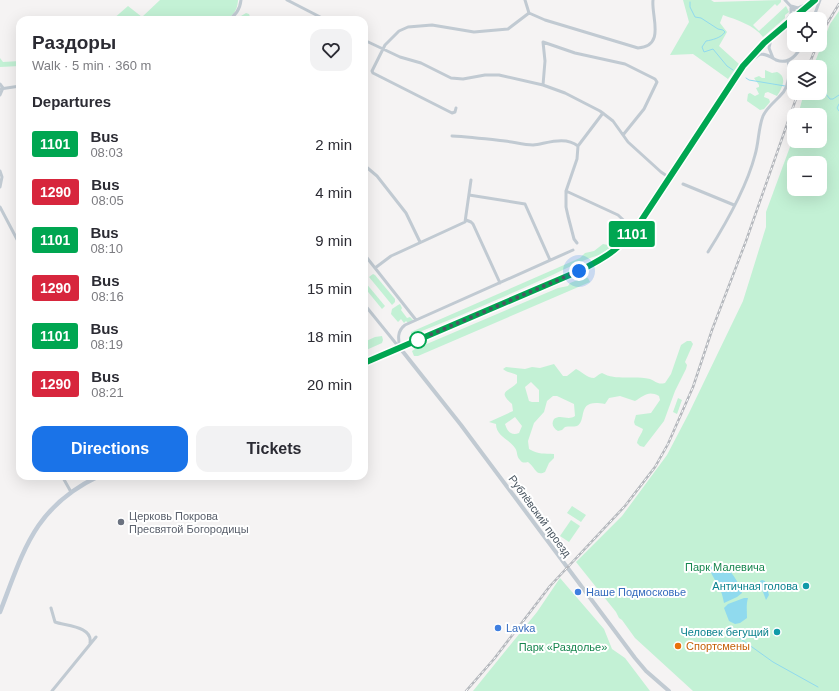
<!DOCTYPE html>
<html lang="en">
<head>
<meta charset="utf-8">
<style>
  body { margin:0; font-family:Helvetica,sans-serif; background:#f2f2f3; color:#2b2b33; height:100vh; display:flex; flex-direction:column; font-size:15px; white-space:nowrap }
  * { box-sizing:border-box; margin:0 }
  p { font-size:13px; color:#7c7c81 }
  .icon { flex:none; width:22px; height:22px; fill:none; stroke:currentColor; stroke-width:2; stroke-linecap:round; stroke-linejoin:round }
  .map { position:relative; flex:1; overflow:hidden }
  .details { position:absolute; left:16px; top:16px; width:352px; height:464px; display:flex; flex-direction:column; background:#fff; border-radius:12px; box-shadow:0 4px 16px #0002 }
  .details>* { flex:none }
  .badge { padding:0 8px; border-radius:3px; font-size:14px; line-height:26px }
  .controls { position:absolute; left:787px; top:12px; display:grid; gap:8px }
  .controls a { display:grid; place-items:center; width:40px; height:40px; border-radius:8px; background:#fff; box-shadow:0 4px 16px #0002; font-size:20px }
  .you { position:absolute; width:20px; height:20px; margin:-10px; border:3px solid #fff; border-radius:50%; background:#1a73e8; box-shadow:0 0 0 6px #1a73e833 }
  .map>.badge { position:absolute; translate:-50% -50%; box-shadow:0 0 0 2px #fff }
  h2 { padding:0 16px; font-size:15px; line-height:36px }
  .round { display:grid; place-items:center; flex:none; width:42px; height:42px; border-radius:12px; background:#f2f2f3 }
  .head { display:flex; align-items:center; justify-content:space-between; height:68px; padding:0 16px }
  h1 { font-size:19px; font-weight:600; line-height:30px }
  .primary-button { display:flex; gap:8px; margin-top:auto; padding:8px 16px }
  .primary-button a { flex:1; height:46px; border-radius:12px; background:#1a73e8; color:#fff; font-size:16px; font-weight:600; line-height:46px; text-align:center }
  .primary-button a+a { background:#f2f2f3; color:#2b2b33 }
  ul { padding:0; list-style:none }
  li { display:flex; align-items:center; gap:12px; height:48px; padding:0 16px }
  li div { flex:1 }
  li b { display:block; font-size:15px }
  li em { font-style:normal }
  li .badge { min-width:44px; font-weight:700; text-align:center }
  .map>svg:first-child { display:block }
  .green { fill:#c3f1d5; fill-rule:evenodd }
  .water { fill:#90daee }
  .lines { fill:none; stroke-linecap:round; stroke-linejoin:round }
  .stream { stroke:#90daee; stroke-width:1 }
  .minor { stroke:#c1cad2; stroke-width:3 }
  .tertiary { stroke:#c1cad2; stroke-width:4 }
  .secondary { stroke:#c1cbd6; stroke-width:4.5 }
  .rail-casing { stroke:#b5b8bd; stroke-width:2.5 }
  .rail { stroke:#fff; stroke-width:1; stroke-dasharray:3; stroke-linecap:butt }
  .line-casing { stroke:#fff; stroke-width:9 }
  .line { stroke:#00a651; stroke-width:6 }
  .walk { stroke:#4a5661; stroke-width:4; stroke-dasharray:0 7.2 }
  .stop-dot { fill:#fff; stroke:#00a651; stroke-width:2 }
  .worship-dot { fill:#6b7280; stroke:#fff; stroke-width:1.5 }
  .culture-dot { fill:#0f9aa8; stroke:#fff; stroke-width:1.5 }
  .shop-dot { fill:#3f7fe0; stroke:#fff; stroke-width:1.5 }
  .food-dot { fill:#e8710a; stroke:#fff; stroke-width:1.5 }
  .labels { text-anchor:middle; dominant-baseline:central; stroke-width:4; stroke-linejoin:round; paint-order:stroke }
  .worship-label { font-size:11px; fill:#5b616d; stroke:#fff; text-anchor:start }
  .street-label { font-size:11px; fill:#4a5661; stroke:#fff }
  .park-label { font-size:11px; fill:#17864f; stroke:#fff }
  .culture-label { font-size:11px; fill:#0d838f; stroke:#fff; text-anchor:end }
  .shop-label { font-size:11px; fill:#366cbe; stroke:#fff; text-anchor:start }
  .food-label { font-size:11px; fill:#c56008; stroke:#fff; text-anchor:start }
</style>
</head>
<body>
<div class="map">
<svg width="839" height="691" viewBox="0 0 839 691">
  <rect width="100%" height="100%" fill="#f5f3f3"/>
  <path class="green" d="M160,0H238V1C237,11 233,17 223,20H112L128,6L142,17Z
    M676,0H711L714,2L781,0V2L777,6L775,4L753,25L759,31L786,6L789,12L785,15V18L763,37C754,25 737,20 723,15L720,23L727,32L719,46L739,64L728,79L693,54L670,55L689,22L683,0Z
    M839,11V691H693L635,638L622,620L619,618L616,612L576,562L622,516L667,455L689,413L743,301L766,227V212L794,136V141H820V115H798L804,93H820V67H813L830,24ZM794,163H820V189H794Z
    M246,13L249,14L251,20H237L241,16Z
    M0,58L3,62L20,61V66L0,67Z
    M765,70L772,73L777,72C788,77 782,88 777,96L768,92L765,93L764,97L769,99L770,102L764,109L760,110L747,101L748,94L750,93L755,96L759,94L756,88L759,87V85L754,78L759,76L762,78H765Z
    M603,244L608,245L610,248L599,255C579,261 558,273 539,281C497,300 455,318 412,335L411,334V332L580,258L585,253L594,251Z
    M373,274L375,275L395,299V302L392,305L369,277Z
    M585,277L588,278L590,282L418,356H414L412,351L415,349L558,288L568,286L570,283Z
    M365,282L385,306L382,309L364,287Z
    M400,304L402,308L401,310L407,318L410,317L413,320L408,323L406,321L404,323L401,319L398,322L391,314L392,309L398,305Z
    M382,336L383,340L382,343L364,351V342L375,337Z
    M687,341H691L693,344L685,362L687,365L686,369L675,391L664,421L644,447L640,446L637,443C638,437 642,434 643,429L635,425L634,422L636,415L651,413L660,400L659,396C648,390 644,396 635,401L620,396L609,398L605,404C575,398 588,420 577,426C574,427 568,426 565,427L562,430L558,431C553,428 551,424 554,419C561,414 568,421 575,416L574,404L557,396H553L547,401L544,412L534,423L528,441L529,449C540,455 543,453 554,454V458L549,463L545,472C536,477 535,467 528,462C524,463 522,463 520,460C516,456 518,452 515,448C509,439 496,436 496,424L489,422L513,411L512,404C497,391 508,392 517,383V375C512,372 507,373 503,369L506,367L525,369L532,367L540,368L554,364L563,376H567L576,369C581,371 587,378 594,378C596,377 599,374 602,373C616,381 634,375 650,379C656,381 657,385 665,383L671,374L681,345ZM531,382L539,390V402H532L529,401L525,387ZM515,417L522,426L519,433C511,436 507,431 505,424Z
    M678,398L682,400L677,414L673,412Z
    M572,506L586,515L581,522L567,513Z
    M571,520L580,526L569,542L560,536Z
    M560,578L604,629L612,649L625,658L650,691H473L537,612Z"/>
  <path class="water" d="M722,565C731,569 739,583 742,593L737,597L724,603C721,585 715,583 709,568V566Z
    M762,580L765,581L769,595L766,600L760,584V581Z
    M744,598H748C746,605 747,611 747,618L740,623L735,624L729,621L724,608L728,604Z"/>
  <g class="lines">
    <path class="stream" d="M690,2V7L695,17L701,18L718,29L723,30L725,32C721,38 712,40 706,41L702,47L704,52L713,49L727,66L733,70
      M746,78L749,80L785,86
      M788,87L793,88
      M806,93L810,95
      M812,96L817,99L825,93L830,99H833L839,95
      M839,104L837,108L839,111
      M738,637L773,662L818,687"/>
    <path class="minor" d="M287,0L326,20
      M525,0L529,13L545,20L638,48C666,46 651,16 653,0
      M785,0L798,14
      M791,6L798,8L808,4
      M813,19L820,0
      M227,20C236,16 240,9 241,0
      M784,24L791,14V6
      M771,39L769,48L773,58
      M364,40L400,57L421,63L451,78L463,79L485,75H499L543,85L565,93L600,111L613,121L628,142L661,172L670,178
      M749,62L760,54C767,54 771,57 776,60C789,65 797,55 802,45
      M0,84L3,88L0,95
      M543,85L545,61L543,42L575,53L625,64L655,79L657,82L644,109L623,135
      M0,89L20,86
      M456,108L455,112L452,113L373,73L372,71L385,45L399,31L408,27L432,25L474,32L508,29L529,13
      M452,136C470,137 487,139 505,141C514,142 524,145 533,145C548,143 565,136 578,146
      M364,165L377,176L406,213L420,242
      M0,171L2,177L0,187
      M683,184L734,205
      M566,191L618,215L634,230
      M469,195L525,204L550,260
      M0,207L20,245
      M466,220L471,222L473,224L500,283
      M577,243L574,239L568,216L566,207V191L577,159L578,146L603,113
      M708,252C725,225 747,186 755,155C759,142 758,129 763,116C766,109 773,103 779,97C790,88 790,73 788,60
      M364,254L416,320
      M375,268L391,256L465,222L471,180
      M364,304L398,346
      M400,348C398,339 397,331 405,325L573,250
      M62,476L71,492
      M51,608L55,622C65,626 93,626 90,643
      M52,691L96,637"/>
    <path class="tertiary" d="M400,348L461,425L635,658L646,671L669,691"/>
    <path class="secondary" d="M364,363L579,271C609,256 621,248 641,221L743,66L757,49L815,0
      M0,612C24,550 34,507 99,476"/>
    <g class="rail-casing">
      <path id="rail" d="M820,38L823,30L839,4
        M808,67L817,45
        M466,691L494,659L550,586L625,506L655,467L668,444L693,387L712,330L746,241L798,93"/>
    </g>
    <use href="#rail" class="rail"/>
  </g>
  <g class="lines">
    <g class="line-casing">
      <path id="line" d="M364,363L579,271C609,256 621,248 641,221L743,66L764,43L815,0"/>
    </g>
    <use href="#line" class="line"/>
    <path class="walk" d="M418,340L579,271"/>
  </g>
  <circle class="stop-dot" cx="418" cy="340" r="8"/>
  <circle class="worship-dot" cx="121" cy="522" r="4"/>
  <g class="culture-dot">
    <circle cx="806" cy="586" r="4"/>
    <circle cx="777" cy="632" r="4"/>
  </g>
  <g class="shop-dot">
    <circle cx="578" cy="592" r="4"/>
    <circle cx="498" cy="628" r="4"/>
  </g>
  <circle class="food-dot" cx="678" cy="646" r="4"/>
  <g class="labels">
    <g class="worship-label">
      <text x="129" y="516">Церковь Покрова<tspan x="129" dy="13">Пресвятой Богородицы</tspan></text>
    </g>
    <g class="street-label">
      <text transform="translate(540 516) rotate(54)">Рублёвский проезд</text>
    </g>
    <g class="park-label">
      <text x="725" y="567">Парк Малевича</text>
      <text x="563" y="647">Парк «Раздолье»</text>
    </g>
    <g class="culture-label">
      <text x="798" y="586">Античная голова</text>
      <text x="769" y="632">Человек бегущий</text>
    </g>
    <g class="shop-label">
      <text x="586" y="592">Наше Подмосковье</text>
      <text x="506" y="628">Lavka</text>
    </g>
    <g class="food-label">
      <text x="686" y="646">Спортсмены</text>
    </g>
  </g>
</svg>
<div class="controls">
<a><svg class="icon" aria-label="locate" viewBox="0 0 24 24"><circle cx="12" cy="12" r="6"/><path d="M12 2v4M12 18v4M2 12h4M18 12h4"/></svg></a>
<a><svg class="icon" aria-label="layers" viewBox="0 0 24 24"><path d="M12 4l9 5-9 5-9-5zM3 14l9 5 9-5"/></svg></a>
<a>+</a>
<a>−</a>
</div>
<div class="you" style="left:579px;top:271px"></div>
<b class="badge" style="left:632px;top:234px;background:#00a651;color:#fff">1101</b>
<section class="details">
<div class="head"><div><h1>Раздоры</h1><p>Walk · 5 min · 360 m</p></div><a class="round"><svg class="icon" aria-label="heart" viewBox="0 0 24 24"><path d="M12 20l-8-8c-3-5 5-10 8-4 3-6 11-1 8 4z"/></svg></a></div>
<h2>Departures</h2>
<ul>
<li><span class="badge" style="background:#00a651;color:#fff">1101</span><div><b>Bus</b><p>08:03</p></div><em>2 min</em></li>
<li><span class="badge" style="background:#d7263d;color:#fff">1290</span><div><b>Bus</b><p>08:05</p></div><em>4 min</em></li>
<li><span class="badge" style="background:#00a651;color:#fff">1101</span><div><b>Bus</b><p>08:10</p></div><em>9 min</em></li>
<li><span class="badge" style="background:#d7263d;color:#fff">1290</span><div><b>Bus</b><p>08:16</p></div><em>15 min</em></li>
<li><span class="badge" style="background:#00a651;color:#fff">1101</span><div><b>Bus</b><p>08:19</p></div><em>18 min</em></li>
<li><span class="badge" style="background:#d7263d;color:#fff">1290</span><div><b>Bus</b><p>08:21</p></div><em>20 min</em></li>
</ul>
<div class="primary-button"><a>Directions</a><a>Tickets</a></div>
</section>
</div>
</body>
</html>
